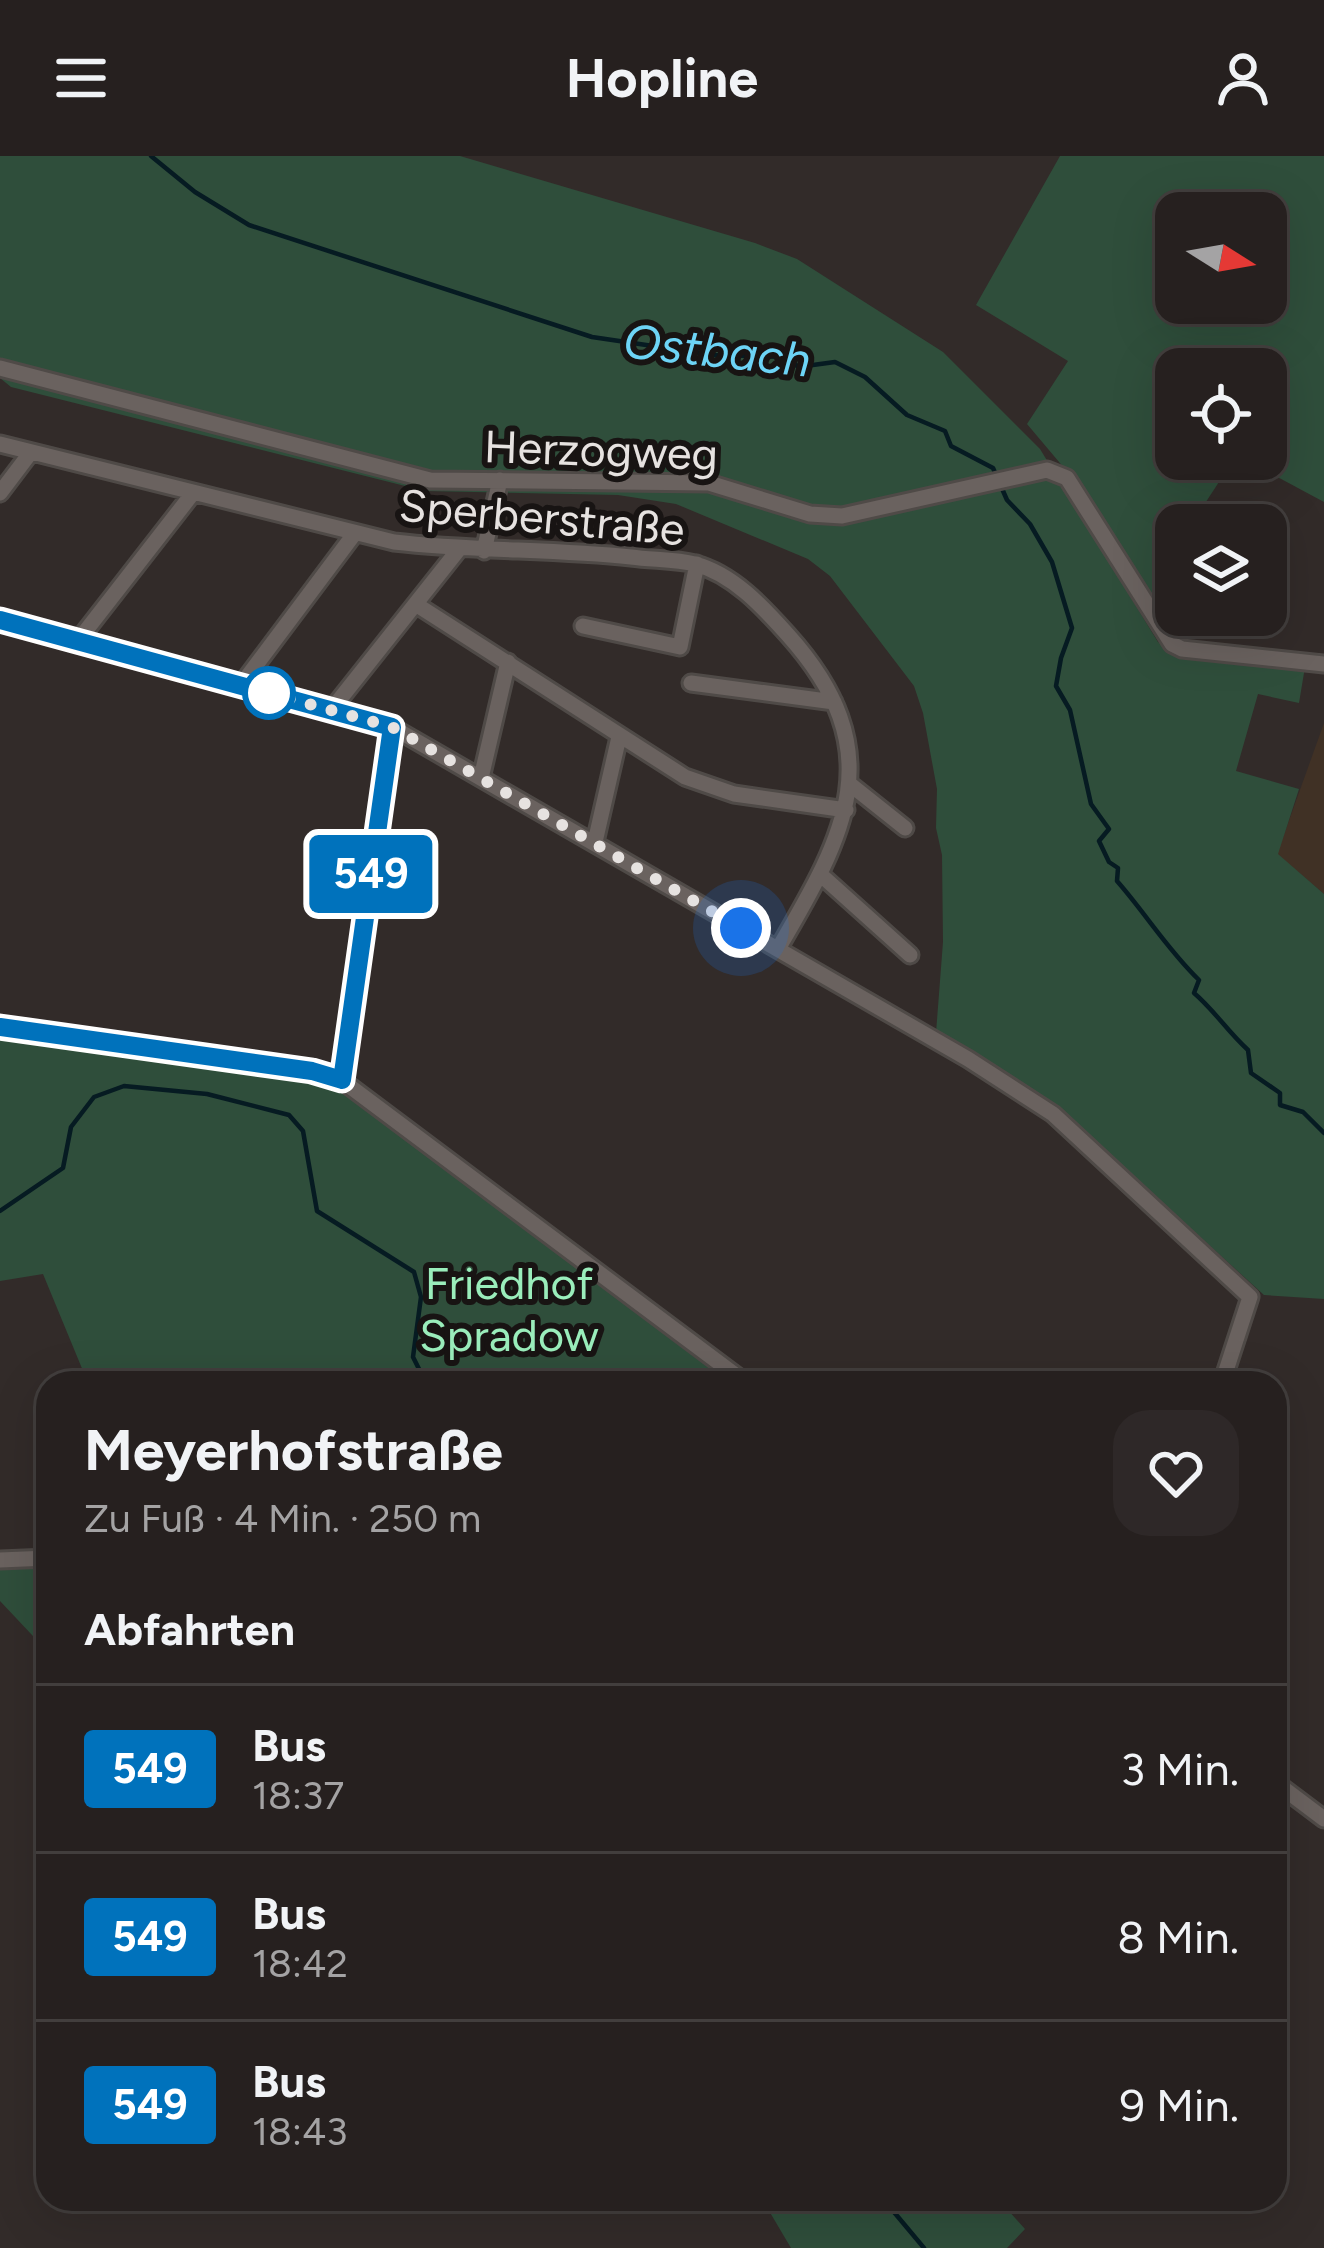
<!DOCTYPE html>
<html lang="de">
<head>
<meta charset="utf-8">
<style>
  body { margin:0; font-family:Figtree,sans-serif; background:#2e2828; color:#f1f3f6; height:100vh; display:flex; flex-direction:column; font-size:45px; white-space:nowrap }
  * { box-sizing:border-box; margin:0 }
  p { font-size:39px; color:#a4a3a4 }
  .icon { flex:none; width:66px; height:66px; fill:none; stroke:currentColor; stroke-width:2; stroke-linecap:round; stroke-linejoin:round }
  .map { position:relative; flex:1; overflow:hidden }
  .sheet { position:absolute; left:36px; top:1215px; width:1251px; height:840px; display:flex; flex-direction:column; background:#26201f; border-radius:36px; box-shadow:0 12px 48px #0002,0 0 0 3px #423e3d }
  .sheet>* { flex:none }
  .badge { padding:0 24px; border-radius:9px; font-size:42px; line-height:78px }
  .needle { width:78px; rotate:101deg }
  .buttons { position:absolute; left:1155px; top:36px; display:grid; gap:24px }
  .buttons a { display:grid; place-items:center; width:132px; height:132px; border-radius:24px; background:#26201f; box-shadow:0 12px 48px #0002,0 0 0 3px #423e3d; font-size:60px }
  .you { position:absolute; width:60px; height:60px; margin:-30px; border:9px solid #fff; border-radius:50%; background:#1a73e8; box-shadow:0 0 0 18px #1a73e833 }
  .map>.badge { position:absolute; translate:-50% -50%; box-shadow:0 0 0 6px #fff }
  h2 { padding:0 48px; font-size:45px; line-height:108px }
  .round { display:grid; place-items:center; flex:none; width:126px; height:126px; border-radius:36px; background:#2e2828 }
  .head { display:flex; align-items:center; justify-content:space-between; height:204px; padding:0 48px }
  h1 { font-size:57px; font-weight:700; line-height:90px }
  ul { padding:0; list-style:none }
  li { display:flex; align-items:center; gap:36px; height:168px; padding:0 48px; border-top:3px solid #423e3d }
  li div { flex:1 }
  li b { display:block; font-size:45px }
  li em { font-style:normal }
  li .badge { min-width:132px; font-weight:700; text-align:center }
  header { display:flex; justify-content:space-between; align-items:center; height:156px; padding:0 48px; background:#26201f; font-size:54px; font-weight:700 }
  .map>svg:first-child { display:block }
  .industrial { fill:#403125 }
  .green { fill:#2f4e3b; fill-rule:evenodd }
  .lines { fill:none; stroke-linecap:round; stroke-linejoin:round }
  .stream { stroke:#061b22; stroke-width:4.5 }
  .minor-casing { stroke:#4f4a47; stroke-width:21 }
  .minor { stroke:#6a625f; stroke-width:15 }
  .line-casing { stroke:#fff; stroke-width:27 }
  .line { stroke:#0072bc; stroke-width:18 }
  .walk { stroke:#e6e2e0; stroke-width:12; stroke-dasharray:0 21.6 }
  .stop-dot { fill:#fff; stroke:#0072bc; stroke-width:6 }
  .labels { text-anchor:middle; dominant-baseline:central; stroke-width:12; stroke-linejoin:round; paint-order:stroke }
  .street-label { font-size:45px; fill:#e6e2e0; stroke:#181413 }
  .park-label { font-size:45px; fill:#9aedbb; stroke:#181413 }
  .water-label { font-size:48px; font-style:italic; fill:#6dd4f6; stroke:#181413 }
</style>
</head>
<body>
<header><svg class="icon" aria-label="menu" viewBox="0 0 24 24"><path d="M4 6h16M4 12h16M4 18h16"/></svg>Hopline<svg class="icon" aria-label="person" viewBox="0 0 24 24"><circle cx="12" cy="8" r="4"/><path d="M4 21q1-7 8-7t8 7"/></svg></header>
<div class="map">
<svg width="1324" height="2092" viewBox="0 0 1324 2092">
  <rect width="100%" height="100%" fill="#322b29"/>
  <path class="industrial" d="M1324,567V738L1277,698Z"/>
  <path class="green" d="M0,0H460L755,87L797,103L943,196L1040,293L1158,486L1174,497L1305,511L1299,547L1258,538L1236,615L1299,633L1278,698L1324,738V1143L1264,1139L1058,952L936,877L943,786L942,699L936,672L937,633L923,557L914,530L830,420L808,403L676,348L618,339L425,335L11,231L0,222Z
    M1060,0H1324V346L1244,303H1266V213H1176V303H1234L1200,355L1197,369H1176V459H1179L1174,485L1070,319L1027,268L1068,205L976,149ZM1176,57H1266V147H1176Z
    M0,873L299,918L335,930L729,1227H162L157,1212L114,1227H88L43,1118L0,1125Z
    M0,1408H48V1496L0,1445Z
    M762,2043H998L1025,2073L1007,2092H791Z"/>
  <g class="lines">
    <path class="stream" d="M151,0L195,36L249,69L592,181L714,199L788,201L798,211L835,206L865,221L907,259L945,275L951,290L993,312L1007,344L1030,368L1052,406L1072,472L1061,502L1056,530L1070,554L1091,648L1109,673L1099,685L1109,706L1118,712L1117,725C1146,758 1167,793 1199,824L1194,837C1215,855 1227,875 1248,894L1251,917L1280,937V949L1303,956L1324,977
      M0,1055L63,1012L71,971L94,941L124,930L207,938L289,959L303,975L317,1055L414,1116L421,1141L413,1201L426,1227
      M883,2043L924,2092"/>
    <g class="minor-casing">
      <path id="minor" d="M0,212L430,324L709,327L810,358L842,360L1047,314L1067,322L1172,488L1182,493L1324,508
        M0,288L394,386C473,395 552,393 631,401C652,404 675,403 695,408C733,418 763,451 788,479C892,595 846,677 778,793
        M0,337L31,296
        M484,395L500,324
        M417,449L685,621L734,638L846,654
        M0,464L392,571L968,903L1053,958L1250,1141L1222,1227
        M583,470L680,491L697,408
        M77,486L193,337
        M691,527L834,546
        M241,529L355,377
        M332,553L459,393
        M481,622L508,506
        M851,629L905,672
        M595,686L619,581
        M821,719L910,799
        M0,871L312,915L340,923L746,1227
        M342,924L392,571
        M0,1404L48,1402
        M1275,1626L1324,1663"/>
    </g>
    <use href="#minor" class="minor"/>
  </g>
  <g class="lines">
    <g class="line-casing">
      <path id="line" d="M0,464L392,571L342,924L312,915L0,871"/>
    </g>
    <use href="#line" class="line"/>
    <path class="walk" d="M269,537L392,571L741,772"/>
  </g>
  <circle class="stop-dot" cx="269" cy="537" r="24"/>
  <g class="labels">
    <g class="street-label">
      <text transform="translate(601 294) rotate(2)">Herzogweg</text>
      <text transform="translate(542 361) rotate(5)">Sperberstraße</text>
    </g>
    <g class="park-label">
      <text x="509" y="1127">Friedhof<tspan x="509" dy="52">Spradow</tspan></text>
    </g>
    <g class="water-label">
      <text transform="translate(717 194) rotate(6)">Ostbach</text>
    </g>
  </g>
</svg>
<div class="buttons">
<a><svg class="needle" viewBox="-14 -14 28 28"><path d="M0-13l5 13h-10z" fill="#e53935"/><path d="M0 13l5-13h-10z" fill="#a4a3a4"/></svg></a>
<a><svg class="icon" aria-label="locate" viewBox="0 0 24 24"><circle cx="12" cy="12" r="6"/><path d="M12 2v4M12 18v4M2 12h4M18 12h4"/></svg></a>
<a><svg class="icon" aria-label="layers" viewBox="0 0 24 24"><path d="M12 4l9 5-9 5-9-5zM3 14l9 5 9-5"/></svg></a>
</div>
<div class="you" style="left:741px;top:772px"></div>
<b class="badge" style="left:371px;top:718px;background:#0072bc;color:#fff">549</b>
<section class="sheet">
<div class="head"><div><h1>Meyerhofstraße</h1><p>Zu Fuß · 4 Min. · 250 m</p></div><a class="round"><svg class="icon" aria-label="heart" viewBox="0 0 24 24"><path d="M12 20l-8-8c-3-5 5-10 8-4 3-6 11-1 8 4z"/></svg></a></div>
<h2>Abfahrten</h2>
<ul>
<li><span class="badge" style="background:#0072bc;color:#fff">549</span><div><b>Bus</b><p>18:37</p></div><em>3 Min.</em></li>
<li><span class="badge" style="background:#0072bc;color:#fff">549</span><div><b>Bus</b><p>18:42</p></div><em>8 Min.</em></li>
<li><span class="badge" style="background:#0072bc;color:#fff">549</span><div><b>Bus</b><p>18:43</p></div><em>9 Min.</em></li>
</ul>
</section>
</div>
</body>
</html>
